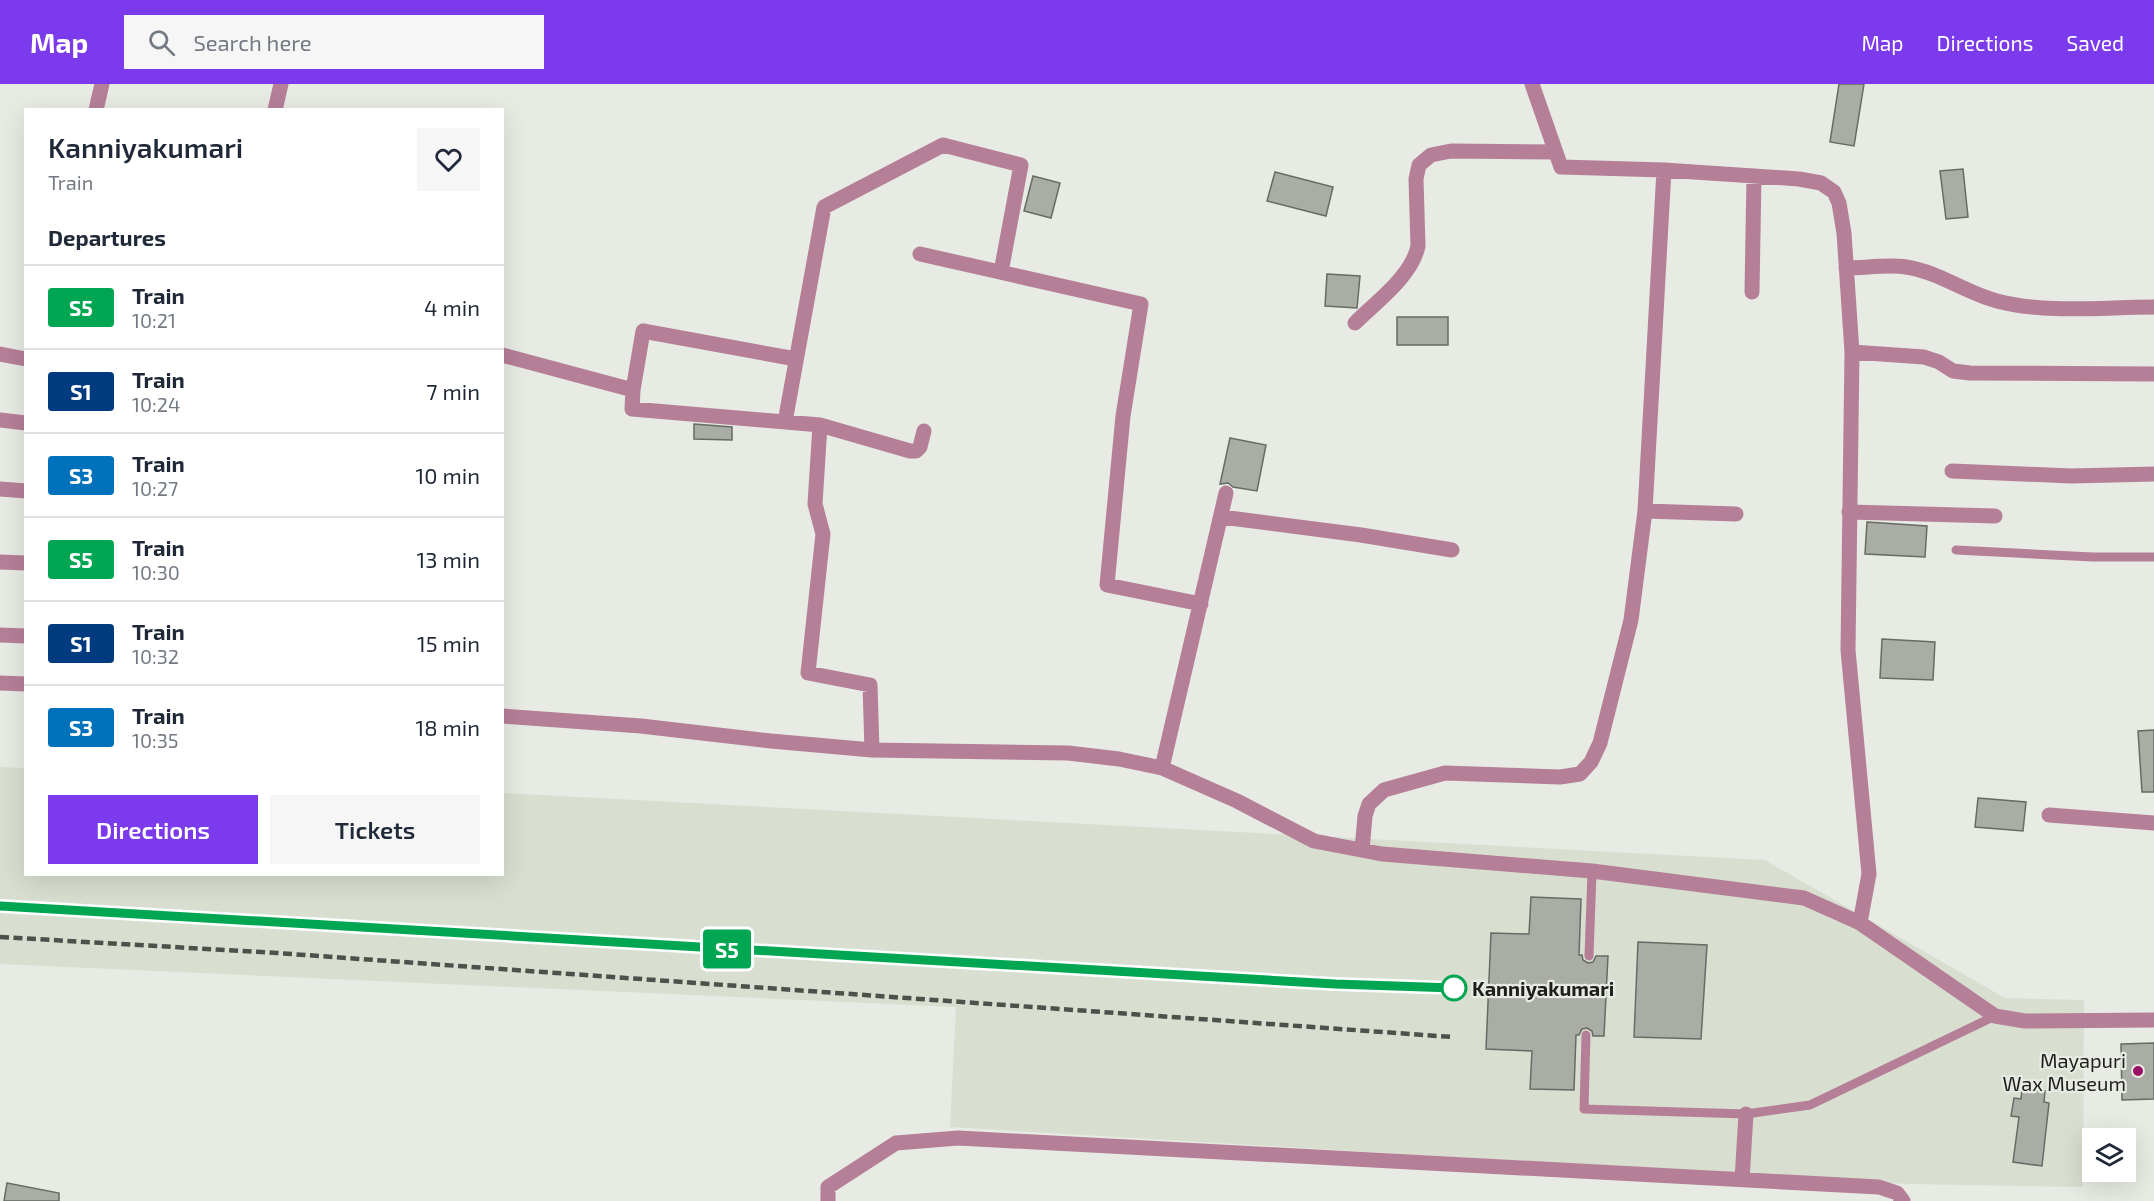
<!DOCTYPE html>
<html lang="en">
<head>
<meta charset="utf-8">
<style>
  body { margin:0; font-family:"Exo 2",sans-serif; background:#f6f6f7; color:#1f2937; height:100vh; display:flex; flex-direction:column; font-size:22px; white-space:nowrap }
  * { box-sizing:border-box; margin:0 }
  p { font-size:20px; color:#747a83 }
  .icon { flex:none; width:33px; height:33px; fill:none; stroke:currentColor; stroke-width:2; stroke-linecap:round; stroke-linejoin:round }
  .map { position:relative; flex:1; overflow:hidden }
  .drawer { position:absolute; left:24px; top:24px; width:480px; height:768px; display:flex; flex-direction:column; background:#fff; border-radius:0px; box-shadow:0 6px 24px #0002 }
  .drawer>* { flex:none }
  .badge { padding:0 12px; border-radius:4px; font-size:21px; line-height:39px }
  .buttons { position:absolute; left:2082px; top:1044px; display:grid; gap:12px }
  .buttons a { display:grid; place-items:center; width:54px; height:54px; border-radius:0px; background:#fff; box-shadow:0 6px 24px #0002; font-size:30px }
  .map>.badge { position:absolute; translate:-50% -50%; box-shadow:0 0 0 3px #fff }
  h2 { padding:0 24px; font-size:22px; line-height:54px }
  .round { display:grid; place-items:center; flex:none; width:63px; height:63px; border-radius:0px; background:#f6f6f7 }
  .headline { display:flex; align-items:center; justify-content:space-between; height:102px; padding:0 24px }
  h1 { font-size:28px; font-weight:600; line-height:45px }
  .button { display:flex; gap:12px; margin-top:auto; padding:12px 24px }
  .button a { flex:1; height:69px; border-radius:0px; background:#7c3aed; color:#fff; font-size:24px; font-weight:600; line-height:69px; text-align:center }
  .button a+a { background:#f6f6f7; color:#1f2937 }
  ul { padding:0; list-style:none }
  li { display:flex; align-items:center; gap:18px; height:84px; padding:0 24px; border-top:2px solid #e0e1e3 }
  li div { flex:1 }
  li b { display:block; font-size:22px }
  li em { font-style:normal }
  li .badge { min-width:66px; font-weight:700; text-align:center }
  header { display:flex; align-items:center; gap:36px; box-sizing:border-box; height:84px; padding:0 30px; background:#7c3aed; color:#fff }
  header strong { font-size:28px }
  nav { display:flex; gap:33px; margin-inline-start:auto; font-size:21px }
  .search { width:420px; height:54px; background:#f6f6f7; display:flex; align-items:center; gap:15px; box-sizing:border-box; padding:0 21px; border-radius:0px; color:#747a83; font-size:22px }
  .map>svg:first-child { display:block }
  .built { fill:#d8dfd0 }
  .building { fill:#aaada6; stroke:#686b64; stroke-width:1.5 }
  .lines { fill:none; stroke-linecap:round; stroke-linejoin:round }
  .lane { stroke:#b57f98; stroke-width:9 }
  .street { stroke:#b57f98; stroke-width:15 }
  .rail { stroke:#4e504b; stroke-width:4.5; stroke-dasharray:9 4.5; stroke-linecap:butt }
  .line-casing { stroke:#fff; stroke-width:14 }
  .line { stroke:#00a651; stroke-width:9 }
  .stop-dot { fill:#fff; stroke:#00a651; stroke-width:3 }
  .poi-dot { fill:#991165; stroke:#e7ebe3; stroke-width:2 }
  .labels { text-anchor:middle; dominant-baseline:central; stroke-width:4.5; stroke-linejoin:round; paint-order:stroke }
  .stop-label { font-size:20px; font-weight:bold; fill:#1e1f1c; stroke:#e7ebe3; text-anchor:start }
  .poi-label { font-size:20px; fill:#1e1f1c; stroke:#e7ebe3; text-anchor:end }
</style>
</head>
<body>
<header>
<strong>Map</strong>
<div class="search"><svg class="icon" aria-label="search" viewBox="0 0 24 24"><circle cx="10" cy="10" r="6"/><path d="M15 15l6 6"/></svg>Search here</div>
<nav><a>Map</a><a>Directions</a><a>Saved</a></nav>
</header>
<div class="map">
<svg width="2154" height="1117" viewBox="0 0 2154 1117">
  <rect width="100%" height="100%" fill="#e7ebe3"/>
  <path class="built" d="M0,683L25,684L26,790H502L503,709L1765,776L2005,914L2084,916L2083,1103L1907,1100L950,1043L956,923L0,880Z"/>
  <path class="building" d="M1839,0H1864L1854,62L1830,58Z
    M1963,85L1968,133L1946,135L1940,87Z
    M1275,88L1333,103L1326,132L1267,117Z
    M1033,92L1060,99L1051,134L1024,127Z
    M1327,190L1360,192L1357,224L1325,222Z
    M1397,233H1448V261H1397Z
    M694,340L732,343V356L694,355Z
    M1230,354L1266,361L1257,407L1233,403L1228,399L1220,400Z
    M1867,438L1927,442L1925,473L1865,470Z
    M1882,555L1935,558L1933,596L1880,594Z
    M2154,646V708H2142L2138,647Z
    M1978,714L2026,718L2023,747L1975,743Z
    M1531,813L1581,815L1579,871H1582L1583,876L1588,879L1593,878L1596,872H1608L1604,952H1593L1592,947L1587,944L1582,945L1579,951H1576L1574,1006L1530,1005L1532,967L1486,965L1491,849L1529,850Z
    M1638,858L1707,861L1701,955L1634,953Z
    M2154,959V1015L2122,1016L2121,960Z
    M2022,1005L2045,1007L2044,1018L2049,1019L2042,1082L2013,1078L2019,1033L2011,1032L2014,1014L2021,1015Z
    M7,1099L59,1109V1117H4Z"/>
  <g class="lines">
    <path class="lane" d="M1956,466L2093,473H2154
      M1589,872L1592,787
      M1586,951L1584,1025L1746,1030L1810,1021L1995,932"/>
    <path class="street" d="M1532,0L1561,83L1664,86L1799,95L1821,99L1834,108L1839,119L1844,149L1852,268L1848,566L1869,790L1860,839
      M96,26L102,0
      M275,26L281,0
      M1664,86L1645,427L1736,430
      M920,170L1141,220L1123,332L1107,501L1201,520
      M1846,184C1865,184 1888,180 1906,183C1939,188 1966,209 1997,217C2047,230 2103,223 2154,223
      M1752,208L1754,92
      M1355,239C1376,218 1412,192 1418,162L1416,95L1419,81L1431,71L1451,67L1556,68
      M1852,268L1924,273L1939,278L1953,287L1970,289L2154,290
      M0,270L26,275
      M502,271L633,306L632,325L820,341L815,420L823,450L808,589L870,601L872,666
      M633,306L643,247L796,275
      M0,336L26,339
      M785,338L824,123L943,61L1021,81L1001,188
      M820,341L910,367H916L920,363L924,347
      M1952,387L2071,392L2154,390
      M0,405L26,407
      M1849,428L1995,432
      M1222,433L1361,451L1452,466
      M0,478L26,479
      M0,551L26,552
      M0,599L26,600
      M502,632L641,642L771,657L872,666L1068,669L1119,675L1162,684L1237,717L1314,757L1382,770L1592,787L1804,814L1860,839L1995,932L2025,937L2154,936
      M1162,684L1226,409
      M2049,731L2154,739
      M1362,766L1365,732L1369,720L1384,706L1445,689L1560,693L1580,690L1591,678L1600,659L1631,536L1645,427
      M1742,1096L1746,1030
      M828,1117V1103L896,1059L958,1054L1879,1103L1897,1109L1903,1117"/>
    <path class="rail" d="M0,822L1335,900L1454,904
      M0,853L277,869L1452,953"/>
  </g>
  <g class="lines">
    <g class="line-casing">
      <path id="line" d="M0,822L1335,900L1454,904"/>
    </g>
    <use href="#line" class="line"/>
  </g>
  <circle class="stop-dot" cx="1454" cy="904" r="12"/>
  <circle class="poi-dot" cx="2138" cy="987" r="6"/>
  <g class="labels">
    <g class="stop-label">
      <text x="1472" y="904">Kanniyakumari</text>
    </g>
    <g class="poi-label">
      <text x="2126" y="976">Mayapuri<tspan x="2126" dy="23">Wax Museum</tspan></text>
    </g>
  </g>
</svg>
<div class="buttons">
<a><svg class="icon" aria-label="layers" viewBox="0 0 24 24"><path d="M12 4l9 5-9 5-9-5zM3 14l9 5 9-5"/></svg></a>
</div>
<b class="badge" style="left:727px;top:865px;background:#00a651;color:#fff">S5</b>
<section class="drawer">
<div class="headline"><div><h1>Kanniyakumari</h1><p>Train</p></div><a class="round"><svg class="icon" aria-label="heart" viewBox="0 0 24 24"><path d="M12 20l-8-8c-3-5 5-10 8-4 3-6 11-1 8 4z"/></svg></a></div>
<h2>Departures</h2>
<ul>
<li><span class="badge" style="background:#00a651;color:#fff">S5</span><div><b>Train</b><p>10:21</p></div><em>4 min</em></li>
<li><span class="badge" style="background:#003b80;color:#fff">S1</span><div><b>Train</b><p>10:24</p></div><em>7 min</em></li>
<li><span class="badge" style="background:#0072bc;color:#fff">S3</span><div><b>Train</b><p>10:27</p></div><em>10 min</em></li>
<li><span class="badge" style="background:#00a651;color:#fff">S5</span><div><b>Train</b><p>10:30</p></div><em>13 min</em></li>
<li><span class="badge" style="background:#003b80;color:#fff">S1</span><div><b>Train</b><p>10:32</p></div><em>15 min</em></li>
<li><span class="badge" style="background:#0072bc;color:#fff">S3</span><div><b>Train</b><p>10:35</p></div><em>18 min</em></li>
</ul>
<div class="button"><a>Directions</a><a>Tickets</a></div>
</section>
</div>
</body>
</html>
